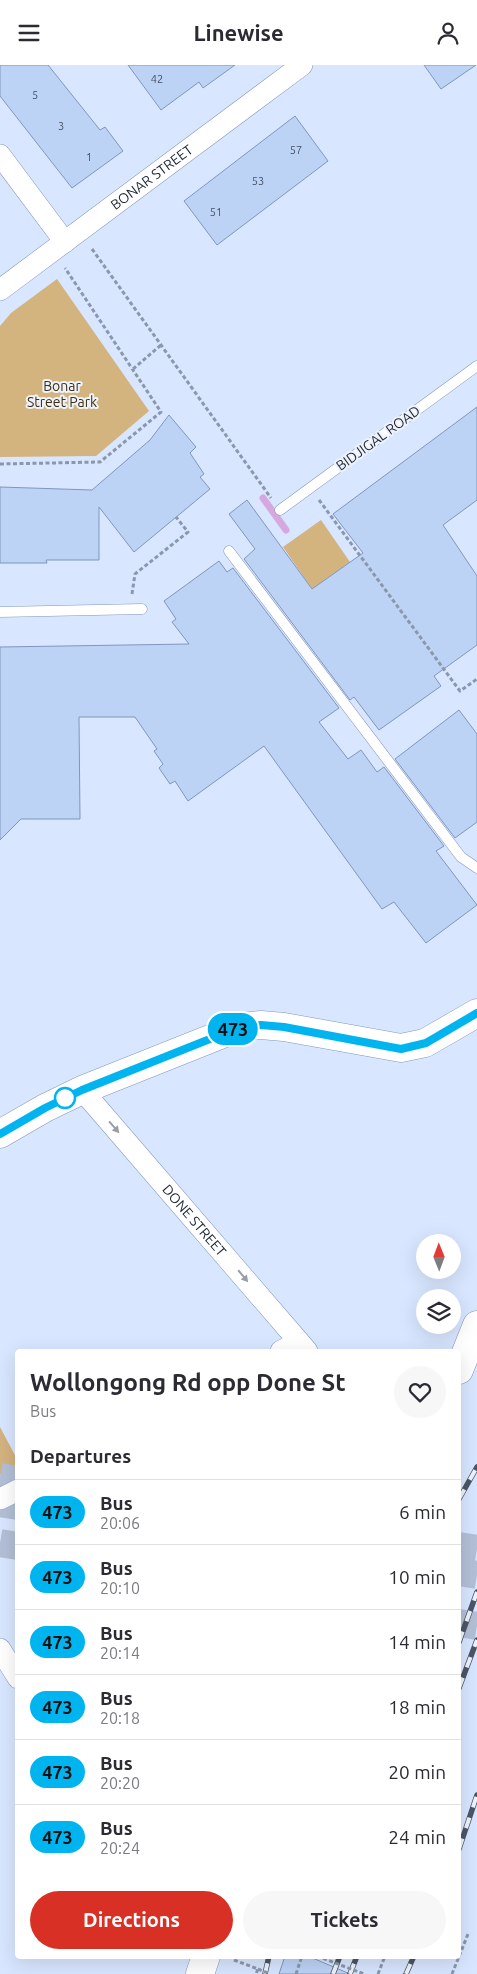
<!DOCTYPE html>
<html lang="en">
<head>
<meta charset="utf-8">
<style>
  body { margin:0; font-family:Ubuntu,sans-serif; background:#f7f7f7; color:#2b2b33; height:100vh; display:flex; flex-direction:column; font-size:19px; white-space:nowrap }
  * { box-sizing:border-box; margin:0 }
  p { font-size:16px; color:#7c7c81 }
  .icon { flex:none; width:28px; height:28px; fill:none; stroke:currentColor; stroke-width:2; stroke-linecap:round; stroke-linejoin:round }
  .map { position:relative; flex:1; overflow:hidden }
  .details { position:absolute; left:15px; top:1284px; width:446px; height:610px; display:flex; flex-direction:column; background:#fff; border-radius:5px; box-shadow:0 5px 20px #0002 }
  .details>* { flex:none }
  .badge { padding:0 10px; border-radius:16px; font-size:18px; line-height:32px }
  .needle { width:32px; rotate:359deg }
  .buttons { position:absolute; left:416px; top:1169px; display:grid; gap:10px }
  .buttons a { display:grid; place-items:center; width:45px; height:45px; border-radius:50%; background:#fff; box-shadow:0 5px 20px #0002; font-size:25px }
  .map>.badge { position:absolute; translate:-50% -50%; box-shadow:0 0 0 2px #fff }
  h2 { padding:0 15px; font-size:19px; line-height:45px }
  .round { display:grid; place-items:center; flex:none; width:52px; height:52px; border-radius:26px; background:#f7f7f7 }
  .summary { display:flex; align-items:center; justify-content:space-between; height:85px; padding:0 15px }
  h1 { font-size:24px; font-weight:700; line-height:38px }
  .cta { display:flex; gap:10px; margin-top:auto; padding:10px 15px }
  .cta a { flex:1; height:58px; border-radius:30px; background:#d93025; color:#fff; font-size:20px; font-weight:700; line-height:58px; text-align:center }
  .cta a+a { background:#f7f7f7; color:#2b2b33 }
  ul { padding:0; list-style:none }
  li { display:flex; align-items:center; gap:15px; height:65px; padding:0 15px; border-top:1px solid #e1e1e2 }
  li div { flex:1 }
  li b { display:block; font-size:19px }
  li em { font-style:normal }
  li .badge { min-width:55px; font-weight:700; text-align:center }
  header { display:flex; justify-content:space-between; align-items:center; height:65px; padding:0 15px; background:#fff; font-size:22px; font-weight:700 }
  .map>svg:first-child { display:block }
  .green { fill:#d3b37e }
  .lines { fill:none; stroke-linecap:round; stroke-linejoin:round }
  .stream { stroke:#d6a8df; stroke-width:7 }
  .building { fill:#bdd3f6; stroke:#8096bb }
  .highway-tunnel { stroke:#b2bfd6; stroke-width:28; stroke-dasharray:28 14; stroke-linecap:butt }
  .lane-casing { stroke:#8298be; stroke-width:11 }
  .street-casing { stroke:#8298be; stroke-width:22 }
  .secondary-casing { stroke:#8298be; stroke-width:29 }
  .path { stroke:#8b97ab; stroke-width:3; stroke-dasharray:4 2.5; stroke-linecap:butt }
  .lane { stroke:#fff; stroke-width:10 }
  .street { stroke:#fff; stroke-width:21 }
  .secondary { stroke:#fff; stroke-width:28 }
  .rail-casing { stroke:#4b5567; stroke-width:5.5 }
  .rail { stroke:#eef3fb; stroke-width:4; stroke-dasharray:11; stroke-linecap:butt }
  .path-bridge { stroke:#8b97ab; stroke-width:3; stroke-dasharray:4 2.5; stroke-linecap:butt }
  .oneway { fill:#999da4 }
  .line-casing { stroke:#fff; stroke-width:11 }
  .line { stroke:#00b5ef; stroke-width:8 }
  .stop-dot { fill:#fff; stroke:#00b5ef; stroke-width:2.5 }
  .labels { text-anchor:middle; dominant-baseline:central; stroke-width:4; stroke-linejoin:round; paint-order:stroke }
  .number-label { font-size:11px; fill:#445064 }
  .street-label { font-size:14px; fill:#1c2534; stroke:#eef3fb }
  .park-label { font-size:14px; fill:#3d2e11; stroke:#eef3fb }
</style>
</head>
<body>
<header><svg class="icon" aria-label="menu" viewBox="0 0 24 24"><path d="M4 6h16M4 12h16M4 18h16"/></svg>Linewise<svg class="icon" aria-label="person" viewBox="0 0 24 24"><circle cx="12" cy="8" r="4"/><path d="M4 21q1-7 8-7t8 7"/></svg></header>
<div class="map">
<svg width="477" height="1909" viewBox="0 0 477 1909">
  <rect width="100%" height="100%" fill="#d8e6ff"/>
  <path class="green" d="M57,214L149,346L96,391L0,392V261L11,248Z
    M321,455L350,497L312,524L283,482Z
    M0,1362L17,1394V1402L0,1410Z"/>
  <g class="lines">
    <path class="stream" d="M263,433L286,465"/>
  </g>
  <path class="building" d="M0,0H48L100,65L105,62L123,86L72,123L0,31Z
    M128,0H235L203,23L199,17L161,45Z
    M424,0H476L441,24Z
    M295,51L328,96L217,180L184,136Z
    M477,342V435L443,460L477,511V580L434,611L441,621L379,665L354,632L350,635L244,494L255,484L229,449L247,435L312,524L363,488L333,449Z
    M169,350L196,382L190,388L204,409L200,412L210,424L134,487L99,442V495H46L47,498H0V422L92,425L150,375Z
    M219,496L227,507L233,503L339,643L319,657L348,694L361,685L377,707L384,702L444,781L436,786L477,840L426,878L394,837L382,844L264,681L188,736L175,716L170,719L159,703L163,699L154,686L157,684L135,652H79L80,754H21L0,775V582L189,579L172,557L176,554L164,536Z
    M459,645L477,669V757L455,773L395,694Z
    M285,1891H308L350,1909H279Z"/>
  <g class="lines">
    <path class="highway-tunnel" d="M0,1412L18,1415
      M0,1438L18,1441
      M0,1478L18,1481
      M459,1481L477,1484
      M459,1507L477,1510
      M459,1558L477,1561"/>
    <g class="lane-casing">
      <path id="lane" d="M280,445L477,301
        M229,486L461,792L477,803
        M0,547L142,544"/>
    </g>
    <g class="street-casing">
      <g id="street">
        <path d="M0,90L65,177"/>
        <path id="s1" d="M0,225L302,0"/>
        <path id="s2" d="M82,1025L307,1286"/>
        <path d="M281,1286L299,1277"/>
        <path d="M0,1434L18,1425"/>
        <path d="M0,1584L18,1613"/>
      </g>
    </g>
    <g class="secondary-casing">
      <path id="secondary" d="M0,1069L45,1043L82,1025L240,962L261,960L284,962L401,983L425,978L477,948
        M459,1305L477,1260
        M200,1909L206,1891"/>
    </g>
    <path class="path" d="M92,184L271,433
      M133,304L161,280
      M0,399L100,397L161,347L65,203
      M319,435L460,626L477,614
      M132,529L135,509L188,467L176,452
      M234,1895L258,1904L256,1909
      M296,1909L302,1891
      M378,1909L385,1891
      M452,1909L468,1869"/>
    <use href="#lane" class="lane"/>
    <use href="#street" class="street"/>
    <use href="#secondary" class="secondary"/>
    <g class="rail-casing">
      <path id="rail" d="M459,1434L477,1402
        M459,1577L477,1527
        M459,1623L477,1575
        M459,1784L477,1730
        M265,1909L269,1891
        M333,1909L340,1891
        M350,1909L357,1891
        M406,1909L414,1891"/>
    </g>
    <use href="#rail" class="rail"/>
    <path class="path-bridge" d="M317,1891L364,1909
      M258,1904L270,1909"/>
  </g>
  <defs><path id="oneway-solid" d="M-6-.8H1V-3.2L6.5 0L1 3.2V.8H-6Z" transform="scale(1.25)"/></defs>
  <g class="oneway">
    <use href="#oneway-solid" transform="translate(114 1062) rotate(49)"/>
    <use href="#oneway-solid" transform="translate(243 1211) rotate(50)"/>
  </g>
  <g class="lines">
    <g class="line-casing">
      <path id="line" d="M0,1069L45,1043L82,1025L240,962L261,960L284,962L401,984L426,978L477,948"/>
    </g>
    <use href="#line" class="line"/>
  </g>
  <circle class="stop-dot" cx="65" cy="1033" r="10"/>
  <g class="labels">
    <g class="number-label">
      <text x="157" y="14">42</text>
      <text x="35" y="30">5</text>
      <text x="61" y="61">3</text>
      <text x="296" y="85">57</text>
      <text x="89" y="92">1</text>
      <text x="258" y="116">53</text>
      <text x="216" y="147">51</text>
    </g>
    <g class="street-label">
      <text stroke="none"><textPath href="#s1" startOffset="189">BONAR STREET</textPath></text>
      <text transform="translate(378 373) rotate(-36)">BIDJIGAL ROAD</text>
      <text stroke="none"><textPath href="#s2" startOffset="172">DONE STREET</textPath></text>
    </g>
    <g class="park-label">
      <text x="62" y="321">Bonar<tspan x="62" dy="16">Street Park</tspan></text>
    </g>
  </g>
</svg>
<div class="buttons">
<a><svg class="needle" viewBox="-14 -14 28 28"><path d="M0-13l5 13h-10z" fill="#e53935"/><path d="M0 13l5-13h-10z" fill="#7c7c81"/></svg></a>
<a><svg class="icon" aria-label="layers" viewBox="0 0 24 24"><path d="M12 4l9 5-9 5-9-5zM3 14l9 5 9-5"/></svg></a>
</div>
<b class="badge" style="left:233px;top:964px;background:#00b5ef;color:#111">473</b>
<section class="details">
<div class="summary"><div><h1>Wollongong Rd opp Done St</h1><p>Bus</p></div><a class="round"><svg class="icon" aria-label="heart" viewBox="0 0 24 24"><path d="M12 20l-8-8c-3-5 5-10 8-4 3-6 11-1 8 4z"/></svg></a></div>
<h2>Departures</h2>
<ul>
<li><span class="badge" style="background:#00b5ef;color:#111">473</span><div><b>Bus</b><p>20:06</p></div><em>6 min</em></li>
<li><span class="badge" style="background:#00b5ef;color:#111">473</span><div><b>Bus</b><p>20:10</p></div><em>10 min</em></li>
<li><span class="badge" style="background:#00b5ef;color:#111">473</span><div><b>Bus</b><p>20:14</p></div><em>14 min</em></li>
<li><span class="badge" style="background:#00b5ef;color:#111">473</span><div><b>Bus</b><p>20:18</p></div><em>18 min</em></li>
<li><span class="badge" style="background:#00b5ef;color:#111">473</span><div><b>Bus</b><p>20:20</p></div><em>20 min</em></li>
<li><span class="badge" style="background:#00b5ef;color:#111">473</span><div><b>Bus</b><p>20:24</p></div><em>24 min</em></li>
</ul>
<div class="cta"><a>Directions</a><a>Tickets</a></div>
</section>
</div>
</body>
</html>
